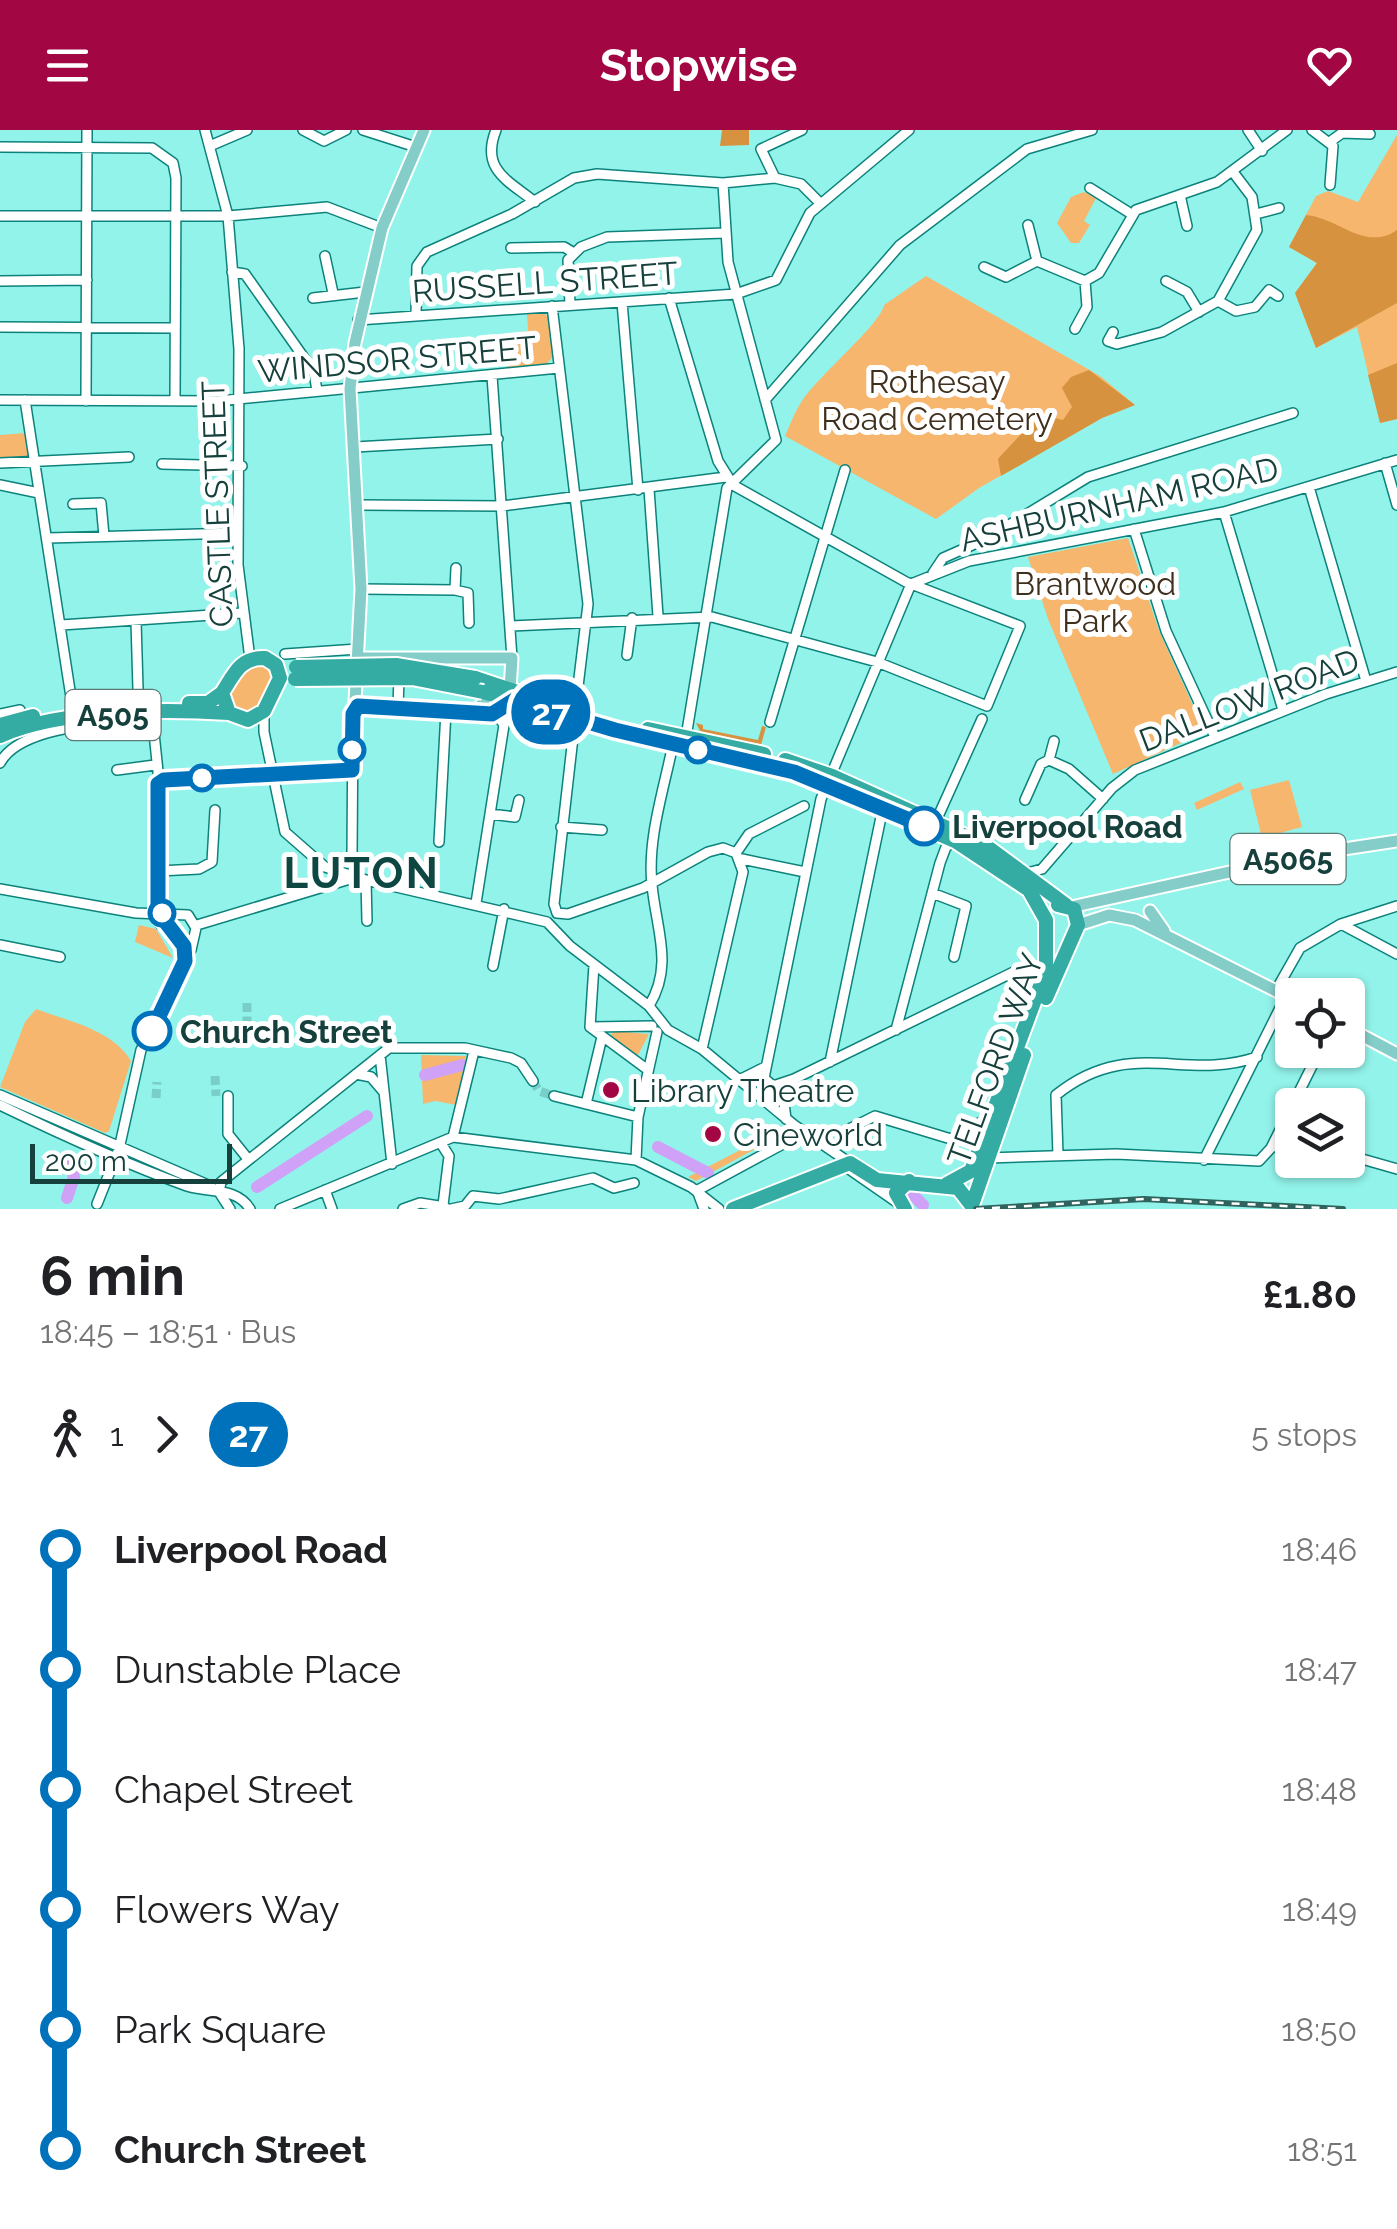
<!DOCTYPE html>
<html lang="en">
<head>
<meta charset="utf-8">
<style>
  body { margin:0; font-family:Raleway,sans-serif; background:#f6f6f6; color:#202124; height:100vh; display:flex; flex-direction:column; font-size:38px; white-space:nowrap }
  * { box-sizing:border-box; margin:0 }
  p { font-size:32px; color:#757577 }
  .icon { flex:none; width:55px; height:55px; fill:none; stroke:currentColor; stroke-width:2; stroke-linecap:round; stroke-linejoin:round }
  .map { position:relative; height:1079px; overflow:hidden }
  .sheet { display:flex; flex-direction:column; background:#fff; flex:1 }
  .sheet>* { flex:none }
  .badge { padding:0 20px; border-radius:32px; font-size:35px; line-height:65px }
  .buttons { position:absolute; left:1275px; top:848px; display:grid; gap:20px }
  .buttons a { display:grid; place-items:center; width:90px; height:90px; border-radius:10px; background:#fff; box-shadow:0 2px 8px #0004; font-size:50px }
  .scale { position:absolute; left:30px; bottom:25px; width:202px; box-sizing:border-box; padding-left:10px; border:5px solid #16403c; border-top:0; font-size:28px; line-height:35px; white-space:nowrap; color:#16403c; -webkit-text-stroke:8px #fff; paint-order:stroke }
  .map>.badge { position:absolute; translate:-50% -50%; box-shadow:0 0 0 5px #fff }
  .legs { display:flex; align-items:center; gap:15px; height:110px; padding:0 40px; font-size:32px }
  .legs p { margin-inline-start:auto }
  .head { display:flex; align-items:center; justify-content:space-between; height:170px; padding:0 40px }
  h1 { font-size:55px; font-weight:700; line-height:75px }
  ul { padding:0 40px; list-style:none }
  li { display:flex; align-items:center; gap:35px; height:120px; font-size:38px }
  li i { display:grid; place-items:center; width:15px; height:100%; margin:0 12px; background:currentColor }
  li i::after { content:''; width:25px; height:25px; margin:-12px; border:8px solid; border-radius:50%; background:#fff }
  li p { margin-inline-start:auto }
  li:first-child i { background:linear-gradient(#0000 50%,currentColor 0) }
  li:last-child i { background:linear-gradient(currentColor 50%,#0000 0) }
  header { display:flex; justify-content:space-between; align-items:center; height:130px; padding:0 40px; background:#a20744; color:#fff; font-size:45px; font-weight:700 }
  .map>svg:first-child { display:block }
  .green { fill:#f7b66e }
  .forest { fill:#d6923f }
  .lines { fill:none; stroke-linecap:round; stroke-linejoin:round }
  .river { stroke:#cfa2f7; stroke-width:12 }
  .minor-tunnel { stroke:#79cfc7; stroke-width:9; stroke-dasharray:9 4.5; stroke-linecap:butt }
  .minor-casing { stroke:#0c827b; stroke-width:12 }
  .major-casing { stroke:#fff; stroke-width:15 }
  .highway-casing { stroke:#fff; stroke-width:18 }
  .minor { stroke:#fff; stroke-width:9 }
  .major { stroke:#85cdc8; stroke-width:11 }
  .highway { stroke:#34aca3; stroke-width:14 }
  .rail-casing { stroke:#2e635e; stroke-width:6 }
  .rail { stroke:#fff; stroke-width:2.5; stroke-dasharray:8; stroke-linecap:butt }
  .highway-bridge-casing { stroke:#fff; stroke-width:18; stroke-linecap:butt }
  .highway-bridge { stroke:#34aca3; stroke-width:14 }
  .line-1-casing { stroke:#fff; stroke-width:22 }
  .line-1 { stroke:#0072bc; stroke-width:15 }
  .stop-1-dot { fill:#fff; stroke:#0072bc; stroke-width:5 }
  .poi-dot { fill:#a20744; stroke:#fff; stroke-width:4 }
  .labels { text-anchor:middle; dominant-baseline:central; stroke-width:10; stroke-linejoin:round; paint-order:stroke }
  .shield { fill:#fff; stroke:#5c7976; stroke-width:2.5 }
  .shield-label { font-size:30px; font-weight:bold; fill:#16403c }
  .street-label { font-size:32px; fill:#16403c; stroke:#fff }
  .park-label { font-size:32px; fill:#3f2f1d; stroke:#fff }
  .stop-label { font-size:32px; font-weight:bold; fill:#16403c; stroke:#fff; text-anchor:start }
  .poi-label { font-size:32px; fill:#16403c; stroke:#fff; text-anchor:start }
  .district-label { font-size:42px; font-weight:bold; letter-spacing:2.5px; fill:#0e4642; stroke:#fff }
</style>
</head>
<body>
<header><svg class="icon" aria-label="menu" viewBox="0 0 24 24"><path d="M4 6h16M4 12h16M4 18h16"/></svg>Stopwise<svg class="icon" aria-label="heart" viewBox="0 0 24 24"><path d="M12 20l-8-8c-3-5 5-10 8-4 3-6 11-1 8 4z"/></svg></header>
<div class="map">
<svg width="1397" height="1079" viewBox="0 0 1397 1079">
  <rect width="100%" height="100%" fill="#92f3ea"/>
  <path class="green" d="M1397,5V289L1380,293L1357,197L1316,218L1295,163L1317,133L1289,117L1316,66L1328,61L1358,72Z
    M1084,62L1096,68L1084,91L1090,95L1079,113H1071L1057,93L1071,67Z
    M926,146L1100,246L1135,275L1102,288L979,358L936,389L785,306C790,295 795,281 802,271C818,246 881,194 884,175Z
    M543,182L549,188L554,225L544,237L508,241L503,204L528,201L527,184Z
    M25,303L28,327H0V305Z
    M1128,408L1159,501L1205,602L1113,644L1048,489L1028,427Z
    M259,534L266,536L274,550L258,578L245,584L234,579L228,564L245,537Z
    M1289,650L1302,697L1262,708L1250,660Z
    M1240,652L1244,659L1197,680L1194,673Z
    M139,795L156,799L173,828L135,812Z
    M36,879C68,891 113,900 131,931L109,1001L105,1003L0,957L25,892Z
    M614,901L649,904L638,925L608,908Z
    M421,925L466,926L457,975L435,971L423,974Z
    M783,998V1004L696,1051L688,1047Z"/>
  <path class="forest" d="M722,0H749V15L720,16Z
    M1306,85C1339,88 1365,122 1397,100V173L1316,218L1295,163L1317,133L1289,117Z
    M1397,233V289L1380,293L1368,245Z
    M1089,240L1135,275L1102,288L1001,346L998,329C1005,321 1034,290 1042,285L1063,290L1072,277L1062,258L1071,247Z
    M696,593L703,595V599L758,610L762,596L766,597L761,615L756,616L701,603Z"/>
  <g class="lines">
    <path class="river" d="M425,945L462,935
      M658,1017L708,1043
      M257,1057L367,986
      M911,1063L923,1075
      M67,1068L74,1047L70,1031"/>
    <path class="minor-tunnel" d="M247,873V894
      M215,946L216,966
      M533,951L539,961L554,966
      M156,968L157,952"/>
    <g class="minor-casing">
      <path id="minor" d="M205,0L228,86L239,219
        M303,0L324,11L346,0
        M363,0L416,17
        M496,0C480,40 509,51 535,72
        M1248,0L1262,21
        M1312,0L1333,16L1330,55
        M1331,11L1342,3L1370,4
        M212,15L247,0
        M0,17L152,18L173,33L176,48L175,270
        M775,48L761,19L802,0
        M1090,58L1133,85
        M1180,65L1187,96
        M1256,84L1279,78
        M0,86H228L327,77L382,98
        M1028,95L1037,131L1085,151L1099,143L1136,80L1217,52L1287,0
        M511,118L564,117L574,123
        M325,126L333,163
        M984,137L1006,147L1037,131
        M232,142L245,144L314,242L317,261
        M0,151L87,150
        M1166,151L1187,162L1199,182
        M313,168L365,162
        M1218,171L1236,181L1255,177L1269,160L1278,166
        M622,172L638,360
        M570,175L568,130L581,117L607,107L725,103
        M552,176L588,474L575,581
        M416,185L417,136L427,122L512,84L574,48L597,44L723,53L775,48L801,54L820,73
        M358,190L736,164L776,150L810,83L909,0
        M0,197L175,198
        M1075,199L1087,177L1085,151
        M1113,202L1108,211L1117,214L1162,202L1218,171L1257,100L1252,67L1233,42
        M239,217L238,435L250,529
        M492,246L512,528
        M0,270L218,271L559,238
        M25,270L73,580
        M765,270L900,115L1027,19L1092,0
        M86,271L87,0
        M355,317L498,309
        M0,333L129,327
        M1385,333L1397,375
        M162,334L242,336
        M0,355L39,363
        M1309,357L1366,551
        M649,359L658,486
        M73,374L101,373L104,406
        M359,375L502,376L726,347
        M1224,382L1283,580
        M1134,399L1166,501L1215,607
        M48,408L238,403
        M456,438L455,460L468,463L469,493
        M933,443L943,428L986,409L1088,347L1293,283
        M911,454L969,431L1224,382L1397,330
        M361,459L455,460
        M136,491L138,559
        M61,495L242,483
        M511,496L712,487L877,532L987,576L1020,496L906,452L733,355L718,331L669,168
        M285,524L358,519
        M627,525L632,488
        M486,568L504,595
        M398,578L399,546
        M264,581V602L285,702L325,737L366,750L367,791
        M0,584L20,580
        M770,592L845,340
        M686,607L727,358L776,310L728,132L723,53
        M1054,611L1049,630L1069,639L1103,669
        M0,633C21,594 109,595 152,584L159,651L156,784L161,795
        M117,640L155,635
        M159,651L352,640
        M1025,670L1041,634L1049,630
        M490,684L515,687L519,670
        M936,691L982,589
        M561,697L602,700
        M439,712L446,581
        M736,723L749,704L804,676
        M352,726L353,584L358,576
        M742,729L805,742
        M158,741L199,739L212,732L215,680
        M1027,743L1042,739L1112,658L1135,640L1326,564L1397,542
        M0,759L136,783L188,785L196,798L191,820L185,824
        M932,763L966,776L954,827
        M476,773L504,595L510,585L534,579
        M568,784L557,783L554,774L575,590
        M568,784L643,758L708,722L723,718L736,723
        M1341,794L1397,824
        M197,795L350,749L366,750L547,792L570,816L649,876
        M0,815L60,827
        M493,836L504,779
        M1279,855L1300,818L1341,794L1397,776
        M649,876C674,835 656,799 652,755C647,709 664,659 673,614
        M649,876L668,900L702,919L794,995L850,1033
        M590,897L648,940
        M590,897L594,835
        M592,897L652,896
        M896,900L940,733L946,717L955,711
        M702,919L743,742L736,723
        M380,925L392,1034
        M830,932L881,687L889,682
        M356,944L371,947L383,961
        M794,949L773,956L764,948L821,669L911,454
        M739,950L765,937
        M0,965L208,1055L219,1062L230,1079
        M228,966V1004L248,1029
        M554,966L638,987
        M586,974L602,907
        M0,975C62,1005 123,1033 187,1056C209,1063 237,1057 250,1079
        M786,989L783,965L794,949L1030,834
        M851,998L875,986L951,1009L990,987
        M453,1007L474,921
        M442,1015L449,1026L443,1075
        M1271,1018L1291,1008
        M1058,1025L1056,965C1129,906 1184,952 1257,927
        M1348,1025L1397,1039
        M987,1028L1116,1024L1259,1031L1271,1018L1320,920
        M636,1030L638,987L657,902
        M1204,1030L1289,860
        M849,1039L898,1073
        M325,1060L332,1079
        M696,1061L805,1002
        M219,1062L221,1052L389,918H465L511,928L521,933L533,951
        M698,1063L704,1079
        M97,1074L119,1019L141,920L184,837L183,817L161,783
        M280,1079L453,1007L636,1030L691,1057L719,1079
        M403,1079L420,1073L445,1077
        M451,1079L465,1076L473,1066L499,1069L593,1048L614,1058L634,1053"/>
    </g>
    <g class="major-casing">
      <path id="major" d="M424,0L382,98L355,213L350,259L361,459L355,572L366,579L472,582L484,573L483,562
        M358,528H512L510,559
        M1071,777L1311,724L1397,711
        M1150,781L1164,801
        M1078,795L1109,785L1135,790L1292,869
        M1348,898L1397,924"/>
    </g>
    <g class="highway-casing">
      <path id="highway" d="M265,528L276,535L280,548L264,581L248,590L229,583L222,563C234,544 240,527 265,528Z
        M475,548L560,576
        M483,562L615,600L794,642L955,711L1029,760L1046,790V840L971,1041L947,1054
        M189,573H208L222,563
        M0,595L33,586
        M648,599L764,624
        M0,606C61,579 163,579 229,583
        M785,630L832,646L985,715L1066,775
        M1046,868L1078,795L1074,779L1058,775
        M972,1075L1024,925
        M733,1079L850,1033L877,1050L958,1058L972,1076
        M905,1079L896,1063L909,1051"/>
    </g>
    <use href="#minor" class="minor"/>
    <use href="#major" class="major"/>
    <use href="#highway" class="highway"/>
    <g class="rail-casing">
      <path id="rail" d="M976,1079L1144,1069L1343,1079"/>
    </g>
    <use href="#rail" class="rail"/>
    <g class="highway-bridge-casing">
      <path id="highway-bridge" d="M296,537L396,535L475,548
        M295,549L412,548L483,562"/>
    </g>
    <use href="#highway-bridge" class="highway-bridge"/>
  </g>
  <g class="lines">
    <g class="line-1-casing">
      <path id="line-1" d="M152,901L185,831L184,816L158,782V654L164,650L352,640L353,584L358,576L492,584L514,570L615,600L794,642L924,696"/>
    </g>
    <use href="#line-1" class="line-1"/>
  </g>
  <g class="stop-1-dot">
    <circle cx="352" cy="620" r="12"/>
    <circle cx="698" cy="620" r="12"/>
    <circle cx="202" cy="648" r="12"/>
    <circle cx="924" cy="696" r="18"/>
    <circle cx="162" cy="783" r="12"/>
    <circle cx="152" cy="901" r="18"/>
  </g>
  <g class="poi-dot">
    <circle cx="611" cy="960" r="10"/>
    <circle cx="713" cy="1004" r="10"/>
  </g>
  <g class="labels">
    <g class="shield">
      <rect x="65.5" y="560" width="95" height="50" rx="8"/>
      <rect x="1230.5" y="704" width="115" height="50" rx="8"/>
    </g>
    <g class="shield-label">
      <text x="113" y="585">A505</text>
      <text x="1288" y="729">A5065</text>
    </g>
    <g class="street-label">
      <text transform="translate(545 152) rotate(-4)">RUSSELL STREET</text>
      <text transform="translate(397 229) rotate(-5)">WINDSOR STREET</text>
      <text transform="translate(217 374) rotate(-92)">CASTLE STREET</text>
      <text transform="translate(1119 374) rotate(-13)">ASHBURNHAM ROAD</text>
      <text transform="translate(1249 570) rotate(-21)">DALLOW ROAD</text>
      <text transform="translate(995 929) rotate(-70)">TELFORD WAY</text>
    </g>
    <g class="park-label">
      <text x="937" y="251">Rothesay<tspan x="937" dy="37">Road Cemetery</tspan></text>
      <text x="1095" y="453">Brantwood<tspan x="1095" dy="37">Park</tspan></text>
    </g>
    <g class="stop-label">
      <text x="952" y="696">Liverpool Road</text>
      <text x="180" y="901">Church Street</text>
    </g>
    <g class="poi-label">
      <text x="631" y="960">Library Theatre</text>
      <text x="733" y="1004">Cineworld</text>
    </g>
    <g class="district-label">
      <text x="362" y="743">LUTON</text>
    </g>
  </g>
</svg>
<div class="buttons">
<a><svg class="icon" aria-label="locate" viewBox="0 0 24 24"><circle cx="12" cy="12" r="6"/><path d="M12 2v4M12 18v4M2 12h4M18 12h4"/></svg></a>
<a><svg class="icon" aria-label="layers" viewBox="0 0 24 24"><path d="M12 4l9 5-9 5-9-5zM3 14l9 5 9-5"/></svg></a>
</div>
<div class="scale">200 m</div>
<b class="badge" style="left:551px;top:582px;background:#0072bc;color:#fff">27</b>
</div>
<section class="sheet">
<div class="head"><div><h1>6 min</h1><p>18:45 – 18:51 · Bus</p></div><b>£1.80</b></div>
<div class="legs"><svg class="icon" aria-label="walk" viewBox="0 0 24 24"><circle cx="13" cy="4" r="2"/><path d="M13 8l-2 6 4 7M11 14l-3 7M7 12l3-4h3l4 4"/></svg>1<svg class="icon" aria-label="forward" viewBox="0 0 24 24"><path d="M9 5l7 7-7 7"/></svg><b class="badge" style="background:#0072bc;color:#fff">27</b><p>5 stops</p></div>
<ul>
<li><i style="color:#0072bc"></i><b>Liverpool Road</b><p>18:46</p></li>
<li><i style="color:#0072bc"></i><span>Dunstable Place</span><p>18:47</p></li>
<li><i style="color:#0072bc"></i><span>Chapel Street</span><p>18:48</p></li>
<li><i style="color:#0072bc"></i><span>Flowers Way</span><p>18:49</p></li>
<li><i style="color:#0072bc"></i><span>Park Square</span><p>18:50</p></li>
<li><i style="color:#0072bc"></i><b>Church Street</b><p>18:51</p></li>
</ul>
</section>
</body>
</html>
